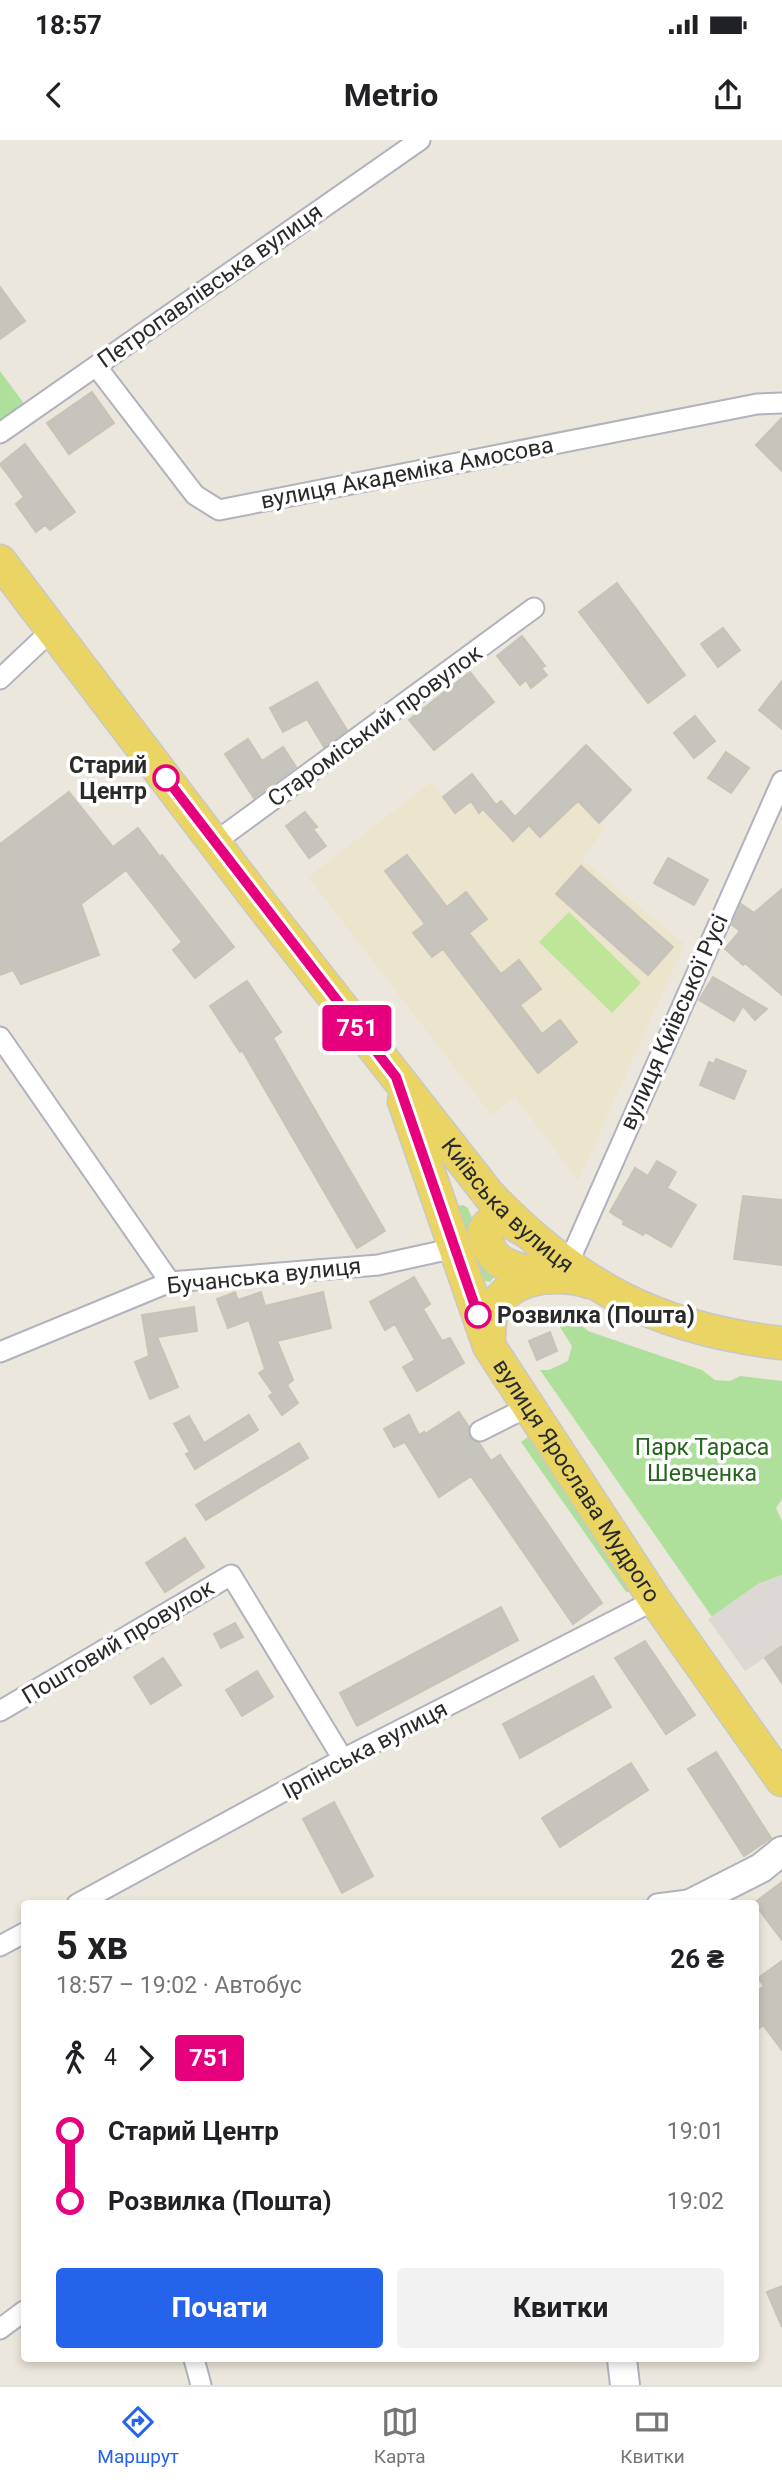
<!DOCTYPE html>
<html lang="uk">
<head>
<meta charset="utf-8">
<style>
  body { margin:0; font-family:Roboto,sans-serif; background:#f2f2f2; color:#202124; height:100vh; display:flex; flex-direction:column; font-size:26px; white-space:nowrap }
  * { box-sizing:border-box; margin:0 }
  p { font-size:23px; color:#757577 }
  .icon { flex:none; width:38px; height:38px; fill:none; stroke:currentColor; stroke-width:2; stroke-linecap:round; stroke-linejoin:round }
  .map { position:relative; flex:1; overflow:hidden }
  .sheet { position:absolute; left:21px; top:1760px; width:738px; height:462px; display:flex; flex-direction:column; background:#fff; border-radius:7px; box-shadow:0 4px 10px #0003 }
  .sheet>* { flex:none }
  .badge { padding:0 14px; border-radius:5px; font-size:24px; line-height:46px }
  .map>.badge { position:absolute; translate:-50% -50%; box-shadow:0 0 0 4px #fff }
  .legs { display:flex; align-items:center; gap:10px; height:77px; padding:0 35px; font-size:23px }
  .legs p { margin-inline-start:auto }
  .head { display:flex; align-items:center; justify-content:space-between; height:119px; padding:0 35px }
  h1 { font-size:38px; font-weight:700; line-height:52px }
  .button { display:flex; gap:14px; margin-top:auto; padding:14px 35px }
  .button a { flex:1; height:80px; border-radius:7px; background:#2563eb; color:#fff; font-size:28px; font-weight:700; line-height:80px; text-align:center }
  .button a+a { background:#f2f2f2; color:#202124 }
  ul { padding:0 35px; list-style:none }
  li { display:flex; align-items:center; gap:24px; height:70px; font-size:26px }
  li i { display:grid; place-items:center; width:10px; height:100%; margin:0 9px; background:currentColor }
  li i::after { content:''; width:18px; height:18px; margin:-9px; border:5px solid; border-radius:50%; background:#fff }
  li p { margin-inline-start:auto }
  li:first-child i { background:linear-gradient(#0000 50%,currentColor 0) }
  li:last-child i { background:linear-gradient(currentColor 50%,#0000 0) }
  .status { display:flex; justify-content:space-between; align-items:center; height:49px; padding:0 35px; background:#fff; direction:ltr }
  .status svg { height:19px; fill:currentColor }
  header { display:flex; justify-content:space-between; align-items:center; height:91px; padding:0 35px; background:#fff; font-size:32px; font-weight:700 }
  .tab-bar { display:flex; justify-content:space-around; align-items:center; height:98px; border-top:2px solid #e0e0e0; background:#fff; font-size:19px; color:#757577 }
  .tab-bar a { display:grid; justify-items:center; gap:4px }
  .tab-bar .current { color:#2563eb }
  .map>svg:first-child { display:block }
  .education { fill:#ece5cd }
  .green { fill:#aee09c }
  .pitch { fill:#bfe698 }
  .plaza { fill:#dcd9d4 }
  .building { fill:#c7c3bd; stroke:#c7c3b7; stroke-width:2 }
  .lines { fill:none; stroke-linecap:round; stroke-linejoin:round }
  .street-casing { stroke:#b0b2bd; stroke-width:23 }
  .secondary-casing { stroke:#b0b2bd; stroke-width:32 }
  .primary-casing { stroke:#c8c8c8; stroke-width:35 }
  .street { stroke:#fff; stroke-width:19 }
  .secondary { stroke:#fff; stroke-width:28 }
  .primary { stroke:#ead564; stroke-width:32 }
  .line-1-casing { stroke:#fff; stroke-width:16 }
  .line-1 { stroke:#e6007e; stroke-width:10 }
  .stop-1-dot { fill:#fff; stroke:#e6007e; stroke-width:3.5 }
  .labels { text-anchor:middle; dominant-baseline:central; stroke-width:7; stroke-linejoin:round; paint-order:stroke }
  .street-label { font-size:23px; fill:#2a2a2a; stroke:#fff }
  .stop-label { font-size:23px; font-weight:bold; fill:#2a2a2a; stroke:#fff; text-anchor:end }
  .park-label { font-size:23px; fill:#27641e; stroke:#fff }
</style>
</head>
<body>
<div class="status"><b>18:57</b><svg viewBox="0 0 49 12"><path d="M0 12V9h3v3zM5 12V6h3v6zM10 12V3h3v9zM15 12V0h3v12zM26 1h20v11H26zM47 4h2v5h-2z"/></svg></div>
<header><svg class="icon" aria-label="back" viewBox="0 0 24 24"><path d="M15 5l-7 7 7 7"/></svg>Metrio<svg class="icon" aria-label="share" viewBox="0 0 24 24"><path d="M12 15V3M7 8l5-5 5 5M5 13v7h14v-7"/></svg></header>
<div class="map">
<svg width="782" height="2245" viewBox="0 0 782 2245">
  <rect width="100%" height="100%" fill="#ece7dd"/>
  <path class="education" d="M586,605L631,650L599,683L605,689L582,719L685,804L578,1041L515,957L491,975L308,737L431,642L443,657L472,634L496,665L501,661L515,677Z"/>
  <path class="green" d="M0,231L25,265L0,284Z
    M463,1065L468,1068L494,1137L490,1142L482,1140L457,1069L458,1066Z
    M569,1175L588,1191L702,1230L715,1240L730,1241L740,1236L782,1241V1359L776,1368L782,1381V1435L758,1444L712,1477L540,1230H549L568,1221L572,1206L558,1184Z
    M532,1294L640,1452H626L521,1302Z"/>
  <path class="pitch" d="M569,772L641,843L612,873L539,802Z"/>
  <path class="plaza" d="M782,1435V1506L745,1531L708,1479L758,1444Z"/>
  <path class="building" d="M0,147L25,181L0,199Z
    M92,252L114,283L69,314L47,283Z
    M782,278V331L756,305Z
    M25,304L75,372L50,390L45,385L36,392L16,364L24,357L0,324Z
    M617,443L685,535L648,563L579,472Z
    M723,488L740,510L718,527L701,504Z
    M522,496L545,526L541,528L547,535L531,548L526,540L520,545L497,516Z
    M470,532L494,562L434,610L409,580Z
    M782,541V589L759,570Z
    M317,542L347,590L324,607L307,579L283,592L270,568Z
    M695,576L715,601L694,618L674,593Z
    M248,599L262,621L283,607L296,627L254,658L225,614Z
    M586,605L631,650L599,683L578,661L540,697L529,685L513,701L483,669L479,673L471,661L455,673L443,657L472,634L496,665L501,661L515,677Z
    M726,612L749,628L731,653L708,638Z
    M69,652L113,707L138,688L160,717L162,715L234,807L195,838L173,810L182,802L126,730L81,764L99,815L21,844L13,830L0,835V704Z
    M305,672L317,687L313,689L326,706L309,718L286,686Z
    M407,715L447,767L466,752L487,779L469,793L501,834L519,820L541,849L520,865L542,894L560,880L577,902L538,933L443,809L432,817L413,793L425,784L385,731Z
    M668,718L708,740L694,765L654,743Z
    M581,726L673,807L648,835L556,754Z
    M782,749V855L745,823L743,825L725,809L740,791L732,785L741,764L754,773Z
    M713,837L730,847L767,869L755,880L743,866L734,881L699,860Z
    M247,841L281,892L273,898L385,1091L357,1108L242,910L240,912L210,866Z
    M716,919L746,931L734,959L700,945L709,922L714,924Z
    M657,1021L676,1032L667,1048L696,1065L671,1107L645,1092L643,1095L623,1084L624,1081L610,1072L635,1028L648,1036Z
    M743,1056L782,1060V1125L734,1119Z
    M414,1137L430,1164L423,1169L442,1201L450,1198L464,1223L417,1251L403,1227L415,1220L395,1184L385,1190L370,1162Z
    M235,1152L238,1160L261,1152L265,1166L323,1152L331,1188L277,1201L293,1240L287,1245L298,1263L282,1275L269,1256L273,1253L259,1233L265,1229L249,1180L228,1188L217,1159Z
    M194,1167L197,1191L157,1197L178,1247L150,1259L135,1222L149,1216L142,1175Z
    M550,1192L557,1211L537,1220L529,1201Z
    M459,1272L469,1287V1297L479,1303L491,1321L500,1315L602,1463L573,1484L471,1336L439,1357L405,1302L394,1307L384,1289L409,1275L419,1295L424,1292L425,1294Z
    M249,1275L258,1290L195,1329L186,1314L190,1312L174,1284L189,1276L204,1303Z
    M299,1303L308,1318L206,1380L196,1365Z
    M185,1398L204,1427L165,1452L146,1423Z
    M501,1467L518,1500L357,1586L340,1553Z
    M235,1483L243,1497L221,1508L214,1494Z
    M645,1501L695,1575L666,1594L615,1518Z
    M782,1506V1543L765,1518Z
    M163,1518L181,1545L151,1564L134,1537Z
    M257,1531L273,1557L242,1576L226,1550Z
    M593,1536L611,1567L520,1618L503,1584Z
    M716,1612L771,1698L744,1716L688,1629Z
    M631,1623L648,1650L560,1707L542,1678Z
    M334,1662L373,1736L342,1753L303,1679Z
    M782,1742V1800L754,1763Z
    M782,1821V1910L763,1885L756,1891V1852L764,1846L758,1838Z
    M782,2146V2187L767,2152Z"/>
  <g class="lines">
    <g class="street-casing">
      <path id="street" d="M96,226L195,355L219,370L757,264L782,263
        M0,293L420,0
        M0,539L53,489
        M215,702L534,468
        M0,897L170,1142
        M568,1124L782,641
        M0,1212L170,1142L378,1125L455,1108
        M480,1291L528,1267
        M0,1571L231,1435L343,1619
        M77,1764L343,1619L655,1460
        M657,1764L696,1759
        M0,1806L24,1793
        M0,2189L24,2171
        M194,2219L201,2245"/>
    </g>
    <g class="secondary-casing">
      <path id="secondary" d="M690,1764L761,1728L782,1711
        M622,2219L625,2245"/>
    </g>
    <g class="primary-casing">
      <g id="primary">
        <path id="s1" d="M0,421L254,755L489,1055C577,1146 656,1189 782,1203"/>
        <path id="s2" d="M404,961L489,1206L655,1460L782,1640"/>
        <path d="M524,1090C509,1081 495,1072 484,1091C490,1129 516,1128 548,1137"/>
        <path d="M489,1205C489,1196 489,1186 491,1177C502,1136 555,1131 589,1142"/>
      </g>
    </g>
    <use href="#street" class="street"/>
    <use href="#secondary" class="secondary"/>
    <use href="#primary" class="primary"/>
  </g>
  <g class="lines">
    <g class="line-1-casing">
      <path id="line-1" d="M166,638L396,937L478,1175"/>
    </g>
    <use href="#line-1" class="line-1"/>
  </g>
  <g class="stop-1-dot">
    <circle cx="166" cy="638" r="12"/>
    <circle cx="478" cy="1175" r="12"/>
  </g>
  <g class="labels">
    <g class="street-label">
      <text transform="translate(210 146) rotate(-35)">Петропавлівська вулиця</text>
      <text transform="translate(407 333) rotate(-11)">вулиця Академіка Амосова</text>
      <text transform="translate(375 586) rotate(-36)">Староміський провулок</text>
      <text transform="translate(674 882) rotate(-66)">вулиця Київської Русі</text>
      <text stroke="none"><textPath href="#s1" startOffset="821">Київська вулиця</textPath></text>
      <text transform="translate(264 1136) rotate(-6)">Бучанська вулиця</text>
      <text stroke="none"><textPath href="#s2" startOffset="420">вулиця Ярослава Мудрого</textPath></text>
      <text transform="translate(118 1502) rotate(-31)">Поштовий провулок</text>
      <text transform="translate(365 1610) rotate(-28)">Ірпінська вулиця</text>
    </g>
    <g class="stop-label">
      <text x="147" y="625">Старий<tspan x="147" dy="26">Центр</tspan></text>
      <text x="497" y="1175" text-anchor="start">Розвилка (Пошта)</text>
    </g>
    <g class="park-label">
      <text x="702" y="1307">Парк Тараса<tspan x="702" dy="26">Шевченка</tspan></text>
    </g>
  </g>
</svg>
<b class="badge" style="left:357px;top:888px;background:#e6007e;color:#fff">751</b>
<section class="sheet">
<div class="head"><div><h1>5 хв</h1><p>18:57 – 19:02 · Автобус</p></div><b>26 ₴</b></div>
<div class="legs"><svg class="icon" aria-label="walk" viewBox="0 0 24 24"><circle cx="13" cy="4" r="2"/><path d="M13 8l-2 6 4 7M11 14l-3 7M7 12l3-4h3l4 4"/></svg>4<svg class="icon" aria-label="forward" viewBox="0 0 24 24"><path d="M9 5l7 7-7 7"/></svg><b class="badge" style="background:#e6007e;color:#fff">751</b></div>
<ul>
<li><i style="color:#e6007e"></i><b>Старий Центр</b><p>19:01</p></li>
<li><i style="color:#e6007e"></i><b>Розвилка (Пошта)</b><p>19:02</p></li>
</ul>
<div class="button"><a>Почати</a><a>Квитки</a></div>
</section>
</div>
<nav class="tab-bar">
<a class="current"><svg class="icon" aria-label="directions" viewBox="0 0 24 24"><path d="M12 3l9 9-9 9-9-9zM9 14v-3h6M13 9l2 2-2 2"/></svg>Маршрут</a>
<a><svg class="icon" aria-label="map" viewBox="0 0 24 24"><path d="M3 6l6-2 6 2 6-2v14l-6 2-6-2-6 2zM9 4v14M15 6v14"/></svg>Карта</a>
<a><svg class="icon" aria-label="tickets" viewBox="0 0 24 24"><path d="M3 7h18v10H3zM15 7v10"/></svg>Квитки</a>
</nav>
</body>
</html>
